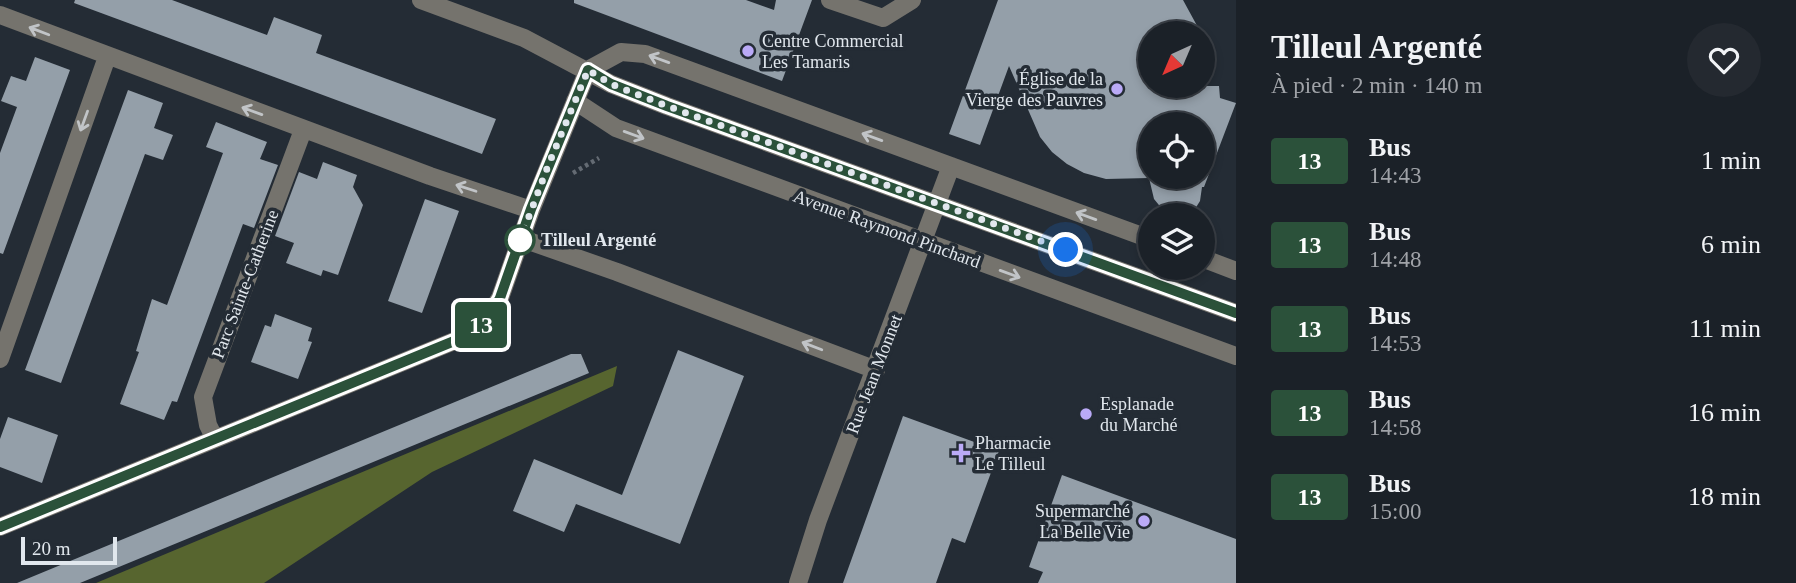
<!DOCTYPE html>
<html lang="fr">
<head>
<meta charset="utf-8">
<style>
  body { margin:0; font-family:Georgia,serif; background:#242930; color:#f1f3f6; height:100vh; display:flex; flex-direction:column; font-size:26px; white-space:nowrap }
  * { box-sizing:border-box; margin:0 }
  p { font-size:23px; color:#a0a3a8 }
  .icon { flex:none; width:38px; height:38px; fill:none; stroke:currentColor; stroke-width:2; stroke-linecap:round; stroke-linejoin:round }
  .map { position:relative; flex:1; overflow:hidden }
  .panel { display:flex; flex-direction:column; background:#1b2128; width:560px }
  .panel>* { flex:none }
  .badge { padding:0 14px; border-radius:5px; font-size:24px; line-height:46px }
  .needle { width:46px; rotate:224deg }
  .fabs { position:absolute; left:1138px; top:21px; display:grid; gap:14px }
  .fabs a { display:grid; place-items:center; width:77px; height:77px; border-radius:50%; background:#1b2128; box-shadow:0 4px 10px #0003,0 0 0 2px #393e45; font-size:35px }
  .scale { position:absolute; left:21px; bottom:18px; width:96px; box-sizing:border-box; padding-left:7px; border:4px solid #e1e7ed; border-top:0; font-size:19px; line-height:24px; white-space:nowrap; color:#e1e7ed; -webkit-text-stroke:5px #242c35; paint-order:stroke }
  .you { position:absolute; width:35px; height:35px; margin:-18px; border:5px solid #fff; border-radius:50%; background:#1a73e8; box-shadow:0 0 0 10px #1a73e833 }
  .map>.badge { position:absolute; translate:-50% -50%; box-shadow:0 0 0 4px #fff }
  .round { display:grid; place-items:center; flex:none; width:74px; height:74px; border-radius:37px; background:#242930 }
  .summary { display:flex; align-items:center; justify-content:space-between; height:119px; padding:0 35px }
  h1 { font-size:33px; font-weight:700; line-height:52px }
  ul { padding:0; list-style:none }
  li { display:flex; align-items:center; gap:21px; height:84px; padding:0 35px }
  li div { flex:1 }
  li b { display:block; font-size:26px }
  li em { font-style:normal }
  li .badge { min-width:77px; font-weight:700; text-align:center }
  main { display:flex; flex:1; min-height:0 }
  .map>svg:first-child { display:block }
  .forest { fill:#57652f }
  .building { fill:#949fa9; fill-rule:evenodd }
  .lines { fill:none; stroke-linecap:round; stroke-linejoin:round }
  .path { stroke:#646b73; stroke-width:4.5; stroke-dasharray:3.5 3.5; stroke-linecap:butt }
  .minor { stroke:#75736d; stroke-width:18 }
  .oneway { stroke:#c1c4c7 }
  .line-casing { stroke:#fff; stroke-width:16 }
  .line { stroke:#2b513a; stroke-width:10 }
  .walk { stroke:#e1e7ed; stroke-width:7; stroke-dasharray:0 12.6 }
  .poi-dot { fill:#baaaf7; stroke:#242c35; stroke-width:2.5 }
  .stop-dot { fill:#fff; stroke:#2b513a; stroke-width:3.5 }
  .labels { text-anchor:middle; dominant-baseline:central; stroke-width:7; stroke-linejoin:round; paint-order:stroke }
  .poi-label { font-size:18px; fill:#e1e7ed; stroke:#242c35; text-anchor:start }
  .street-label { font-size:18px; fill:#e1e7ed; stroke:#242c35 }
  .stop-label { font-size:18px; font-weight:bold; fill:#e1e7ed; stroke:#242c35; text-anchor:start }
</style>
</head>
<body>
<main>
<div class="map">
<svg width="1236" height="583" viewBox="0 0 1236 583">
  <rect width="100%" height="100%" fill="#242c35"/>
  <path class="forest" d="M617,366L613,386L432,472L264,583H96Z"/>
  <path class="building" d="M75,0H172L267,35L274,17L322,35L316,53L496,119L482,154L74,3Z
    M574,0H746L774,10L776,0H812L782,81L574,3Z
    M998,0H1183L1201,33H1150V86H1219L1220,98L1236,103L1204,187H1202L1200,201L1195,209L1186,214L1177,215L1163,210L1154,199L1149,178L1106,179L1084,173L1067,164L1052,152L1040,137L1009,66L980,145L949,134ZM1150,124H1202V185V177H1150Z
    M35,57L70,70L3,254L0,253V153L17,107L1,101L11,76L26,81Z
    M128,90L163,103L154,128L173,135L163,160L145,154L61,383L25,370Z
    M216,122L267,142L260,159L278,165L254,228L243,224L177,402L172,401L164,420L120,404L139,352L136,351L152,299L167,305L223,153L206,147Z
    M323,162L357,175L353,187L363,205L338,275L323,270L321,276L286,263L294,243L275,236L299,172L317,179Z
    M425,199L459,211L422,313L388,301Z
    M275,314L312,328L308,341L312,342L298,379L251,362L265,325L271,327Z
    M678,350L744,376L680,544L576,504L564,532L513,511L534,459L622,495Z
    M571,354H581L589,373L80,583H17Z
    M903,416L999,451L965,543L952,538L936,583H843Z
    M8,417L58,435L42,483L0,467V439Z
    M1062,475L1236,539V583H1038L1043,572L1029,567Z"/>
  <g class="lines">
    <path class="path" d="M573,173L599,158"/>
    <path class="minor" d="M421,0L524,38L611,84L667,106L1236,313
      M830,0L883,18L912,0
      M0,15L430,176L531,210
      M575,101L616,128L1236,356
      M520,238L617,272L876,370
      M1202,258L1236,271
      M0,359L107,57
      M215,439L208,425L203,397L303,130
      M0,527L464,337L485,323L500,298L531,210L588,70L621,52L645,54L1150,239
      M798,583L818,520L951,166"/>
  </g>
  <defs><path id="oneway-shaft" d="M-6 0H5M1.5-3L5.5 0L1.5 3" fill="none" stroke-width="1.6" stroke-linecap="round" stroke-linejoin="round" transform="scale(1.75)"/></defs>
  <g class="oneway">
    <use href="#oneway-shaft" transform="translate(39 31) rotate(-159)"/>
    <use href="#oneway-shaft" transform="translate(659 59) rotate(-160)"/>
    <use href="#oneway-shaft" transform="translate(252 111) rotate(-160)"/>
    <use href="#oneway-shaft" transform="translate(84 121) rotate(110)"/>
    <use href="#oneway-shaft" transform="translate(634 135) rotate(20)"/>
    <use href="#oneway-shaft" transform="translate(872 137) rotate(-160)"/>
    <use href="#oneway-shaft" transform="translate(466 188) rotate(-162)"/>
    <use href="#oneway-shaft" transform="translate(1086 216) rotate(-160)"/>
    <use href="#oneway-shaft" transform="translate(1010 274) rotate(20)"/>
    <use href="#oneway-shaft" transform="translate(812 346) rotate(-159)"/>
  </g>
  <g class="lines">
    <g class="line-casing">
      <path id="line" d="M0,527L464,337L485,323L500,298L531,209L588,70L611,84L667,106L1236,313"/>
    </g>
    <use href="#line" class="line"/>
    <path class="walk" d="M520,240L548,166L588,70L611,84L667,106L1066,250"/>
  </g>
  <g class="poi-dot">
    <circle cx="748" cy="51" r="7"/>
    <circle cx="1117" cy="89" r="7"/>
    <circle cx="1086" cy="414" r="7"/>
    <path d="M957.5 442.5h7v7h7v7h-7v7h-7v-7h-7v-7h7z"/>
    <circle cx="1144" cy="521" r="7"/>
  </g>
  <circle class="stop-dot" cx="520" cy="240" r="14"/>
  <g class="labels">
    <g class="poi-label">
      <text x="762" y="41">Centre Commercial<tspan x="762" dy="21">Les Tamaris</tspan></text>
      <text x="1103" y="79" text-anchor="end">Église de la<tspan x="1103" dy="21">Vierge des Pauvres</tspan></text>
      <text x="1100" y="404">Esplanade<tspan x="1100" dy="21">du Marché</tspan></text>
      <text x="975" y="443">Pharmacie<tspan x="975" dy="21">Le Tilleul</tspan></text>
      <text x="1130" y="511" text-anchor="end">Supermarché<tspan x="1130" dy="21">La Belle Vie</tspan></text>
    </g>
    <g class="street-label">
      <text transform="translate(887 229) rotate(20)">Avenue Raymond Pinchard</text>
      <text transform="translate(245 284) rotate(-69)">Parc Sainte-Catherine</text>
      <text transform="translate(874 374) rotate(-69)">Rue Jean Monnet</text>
    </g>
    <g class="stop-label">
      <text x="541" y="240">Tilleul Argenté</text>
    </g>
  </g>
</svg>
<div class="fabs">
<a><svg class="needle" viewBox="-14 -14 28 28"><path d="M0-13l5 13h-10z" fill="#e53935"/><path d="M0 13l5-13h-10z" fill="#a0a3a8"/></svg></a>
<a><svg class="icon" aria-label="locate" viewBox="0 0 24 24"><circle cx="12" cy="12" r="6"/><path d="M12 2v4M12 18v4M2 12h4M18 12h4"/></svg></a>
<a><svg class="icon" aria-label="layers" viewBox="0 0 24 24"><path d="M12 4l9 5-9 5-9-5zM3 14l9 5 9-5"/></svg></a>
</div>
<div class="scale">20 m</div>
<div class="you" style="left:1066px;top:250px"></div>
<b class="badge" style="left:481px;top:325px;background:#2b513a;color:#fff">13</b>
</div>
<section class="panel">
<div class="summary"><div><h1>Tilleul Argenté</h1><p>À pied · 2 min · 140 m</p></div><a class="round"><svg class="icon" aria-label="heart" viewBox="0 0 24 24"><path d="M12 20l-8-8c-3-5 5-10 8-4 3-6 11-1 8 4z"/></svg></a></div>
<ul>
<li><span class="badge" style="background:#2b513a;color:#fff">13</span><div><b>Bus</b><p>14:43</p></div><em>1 min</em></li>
<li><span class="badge" style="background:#2b513a;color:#fff">13</span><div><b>Bus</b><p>14:48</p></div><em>6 min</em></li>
<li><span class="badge" style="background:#2b513a;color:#fff">13</span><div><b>Bus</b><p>14:53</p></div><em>11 min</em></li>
<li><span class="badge" style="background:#2b513a;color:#fff">13</span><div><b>Bus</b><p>14:58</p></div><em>16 min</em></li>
<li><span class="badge" style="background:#2b513a;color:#fff">13</span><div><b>Bus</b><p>15:00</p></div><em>18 min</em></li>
</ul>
</section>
</main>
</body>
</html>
